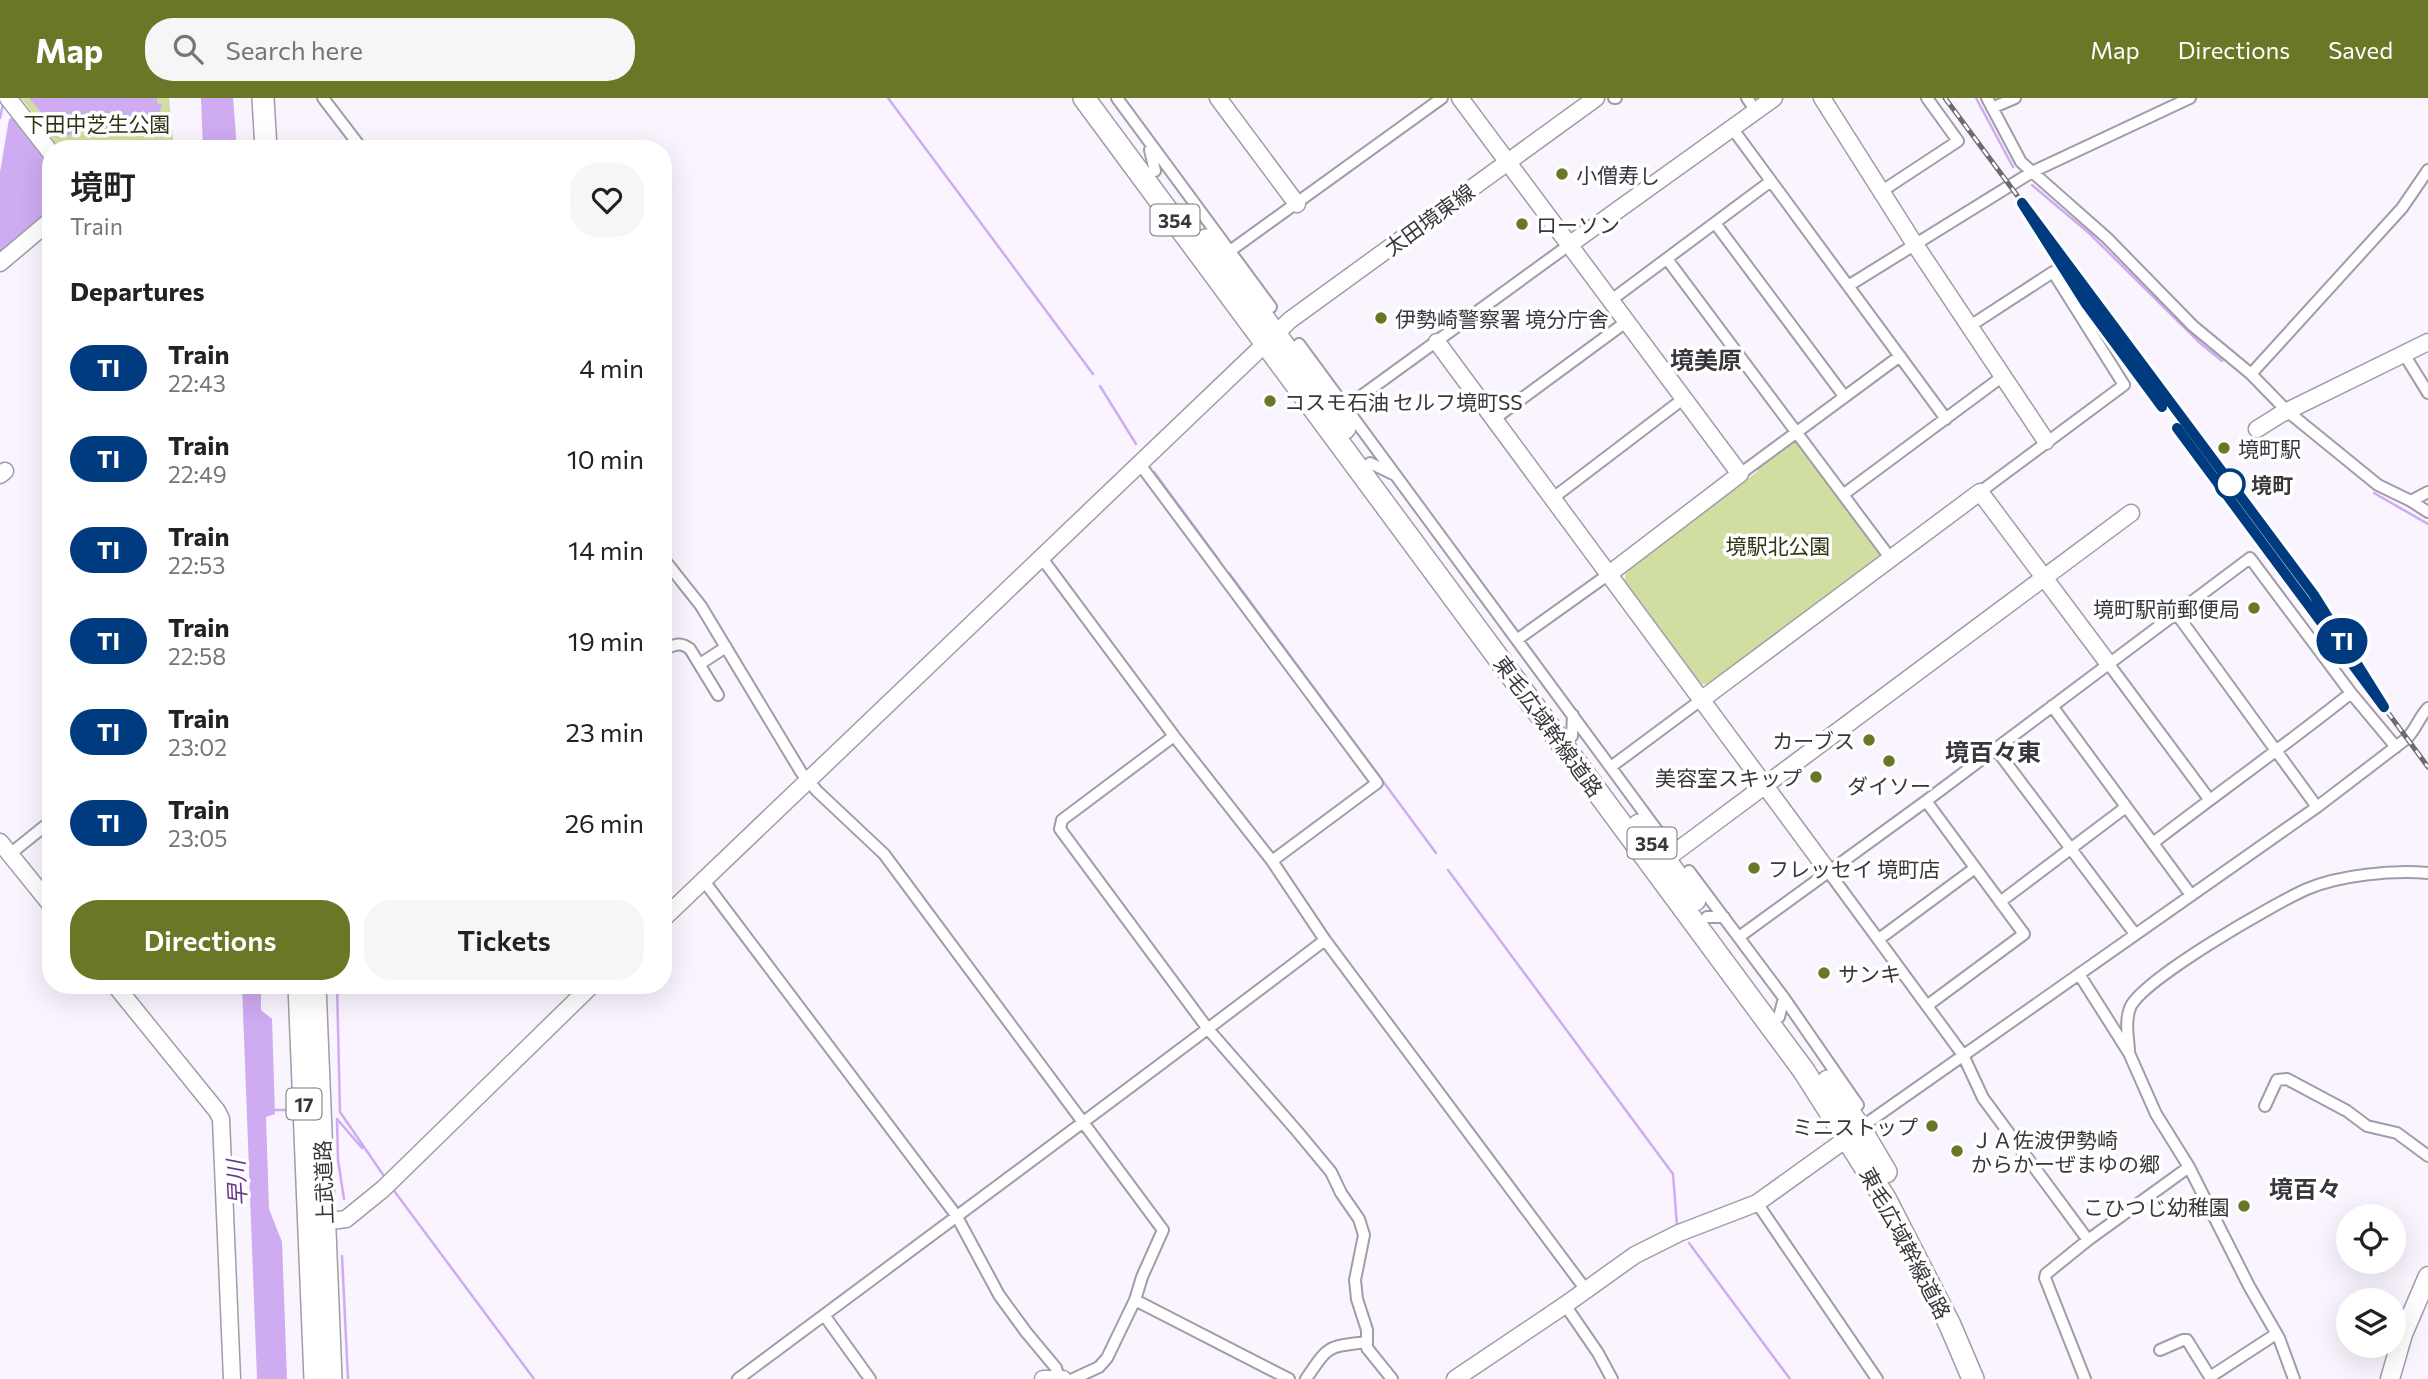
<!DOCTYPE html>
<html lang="en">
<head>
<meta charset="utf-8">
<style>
  body { margin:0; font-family:Commissioner,"Noto Sans JP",sans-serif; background:#f6f6f6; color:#222; height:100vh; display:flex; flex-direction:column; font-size:26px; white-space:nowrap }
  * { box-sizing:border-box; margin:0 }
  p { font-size:23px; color:#767676 }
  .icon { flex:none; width:38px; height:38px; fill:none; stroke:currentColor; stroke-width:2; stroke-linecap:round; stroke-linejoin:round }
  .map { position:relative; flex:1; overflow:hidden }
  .drawer { position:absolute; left:42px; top:42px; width:630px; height:854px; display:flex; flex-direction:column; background:#fff; border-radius:28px; box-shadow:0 7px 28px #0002 }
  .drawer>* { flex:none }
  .badge { padding:0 14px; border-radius:23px; font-size:24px; line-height:46px }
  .fabs { position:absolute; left:2336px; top:1106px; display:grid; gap:14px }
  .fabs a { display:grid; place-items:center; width:70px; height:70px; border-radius:50%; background:#fff; box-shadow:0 7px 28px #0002; font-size:35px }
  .map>.badge { position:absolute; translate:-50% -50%; box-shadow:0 0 0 4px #fff }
  h2 { padding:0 28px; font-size:26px; line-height:63px }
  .round { display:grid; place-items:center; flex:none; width:74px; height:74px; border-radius:28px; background:#f6f6f6 }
  .overview { display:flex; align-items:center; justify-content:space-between; height:119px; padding:0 28px }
  h1 { font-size:33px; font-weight:600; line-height:52px }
  .button { display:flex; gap:14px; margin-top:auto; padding:14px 28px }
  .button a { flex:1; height:80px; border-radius:28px; background:#697826; color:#fff; font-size:28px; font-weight:600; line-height:80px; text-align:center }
  .button a+a { background:#f6f6f6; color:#222 }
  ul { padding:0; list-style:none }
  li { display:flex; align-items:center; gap:21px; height:91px; padding:0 28px }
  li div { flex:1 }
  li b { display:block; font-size:26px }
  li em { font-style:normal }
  li .badge { min-width:77px; font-weight:700; text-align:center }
  header { display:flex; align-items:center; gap:42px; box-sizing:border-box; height:98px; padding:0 35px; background:#697826; color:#fff }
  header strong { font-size:33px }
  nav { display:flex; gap:38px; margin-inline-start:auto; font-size:24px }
  .search { width:490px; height:63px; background:#f6f6f6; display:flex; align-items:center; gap:18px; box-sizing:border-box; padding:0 24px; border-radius:28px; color:#767676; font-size:26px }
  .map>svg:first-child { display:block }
  .green { fill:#d0dfa1 }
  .water { fill:#cfabf1 }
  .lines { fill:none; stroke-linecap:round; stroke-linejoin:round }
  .stream { stroke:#cfabf1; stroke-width:2.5 }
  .street-casing { stroke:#a29ca8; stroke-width:14 }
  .secondary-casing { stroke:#a29ca8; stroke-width:19 }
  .primary-casing { stroke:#a29ca8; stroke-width:21 }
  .highway-casing { stroke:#a29ca8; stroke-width:24 }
  .street { stroke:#fff; stroke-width:10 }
  .secondary { stroke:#fff; stroke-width:16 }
  .primary { stroke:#fff; stroke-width:18 }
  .highway { stroke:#fff; stroke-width:21 }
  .rail-casing { stroke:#6d6a70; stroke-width:5 }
  .rail { stroke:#fff; stroke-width:2.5; stroke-dasharray:8; stroke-linecap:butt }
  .line-casing { stroke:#fff; stroke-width:16 }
  .line { stroke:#003b80; stroke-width:10 }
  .poi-dot { fill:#697826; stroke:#fff; stroke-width:2.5 }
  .stop-dot { fill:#fff; stroke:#003b80; stroke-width:3.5 }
  .labels { text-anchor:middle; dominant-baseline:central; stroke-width:7; stroke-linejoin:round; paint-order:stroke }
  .shield { fill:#fff; stroke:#747376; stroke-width:2 }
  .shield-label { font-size:19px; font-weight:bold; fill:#39373c }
  .park-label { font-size:21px; fill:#303615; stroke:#fff }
  .poi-label { font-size:21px; fill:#39373c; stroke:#fff; text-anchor:start }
  .street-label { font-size:21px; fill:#39373c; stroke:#fff }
  .stop-label { font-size:21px; font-weight:bold; fill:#39373c; stroke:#fff; text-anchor:start }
  .water-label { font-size:23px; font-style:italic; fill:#683b8c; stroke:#fff }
  .quarter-label { font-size:24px; font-weight:bold; fill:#39373c; stroke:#fff }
</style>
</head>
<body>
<header>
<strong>Map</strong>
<div class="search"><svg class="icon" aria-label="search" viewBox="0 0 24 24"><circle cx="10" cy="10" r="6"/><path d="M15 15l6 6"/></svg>Search here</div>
<nav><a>Map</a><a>Directions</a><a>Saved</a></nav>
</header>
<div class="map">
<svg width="2428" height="1281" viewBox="0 0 2428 1281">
  <rect width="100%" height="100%" fill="#f9f4fe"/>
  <path class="green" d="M21,0H169L174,51H60Z
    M1793,342L1797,343L1881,455L1880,459L1709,587L1698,585L1624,484L1626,473L1758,373L1756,370Z"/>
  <path class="water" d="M29,0H157V5L162,7C160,14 155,22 148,25C137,28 117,18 103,20C86,22 77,35 62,40Z
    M201,0H233L237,51H203Z
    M14,18L51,66V114L0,158V74L9,21Z
    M242,887H261V912L272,921L275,1016L266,1019L269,1111L282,1144L287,1281H257Z"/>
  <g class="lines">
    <path class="stream" d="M888,0L1093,276
      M1976,0L2013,69
      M0,20L3,6
      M2032,87L2089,135L2200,245L2222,263
      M1100,288L1136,346
      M1154,374L1219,462
      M2374,395L2428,426
      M1229,475L1436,755
      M1448,772L1673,1076L1677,1128
      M337,887L340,1014L386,1081
      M271,1012H285
      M337,1021L338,1062L344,1101
      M337,1021L362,1050
      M392,1090L534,1281
      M1689,1145L1790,1281
      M342,1158L348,1281"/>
    <g class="street-casing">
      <path id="street" d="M323,0L362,51
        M1117,0L1271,209
        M1614,0H1616
        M1747,0L1756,13
        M1987,0L2021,64L2107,140L2193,228L2251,276L2287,313L2378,387L2411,403L2428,414
        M1992,10L2015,0
        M1732,30L1946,321
        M1150,52L1155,73
        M1882,93L1958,43L1927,0
        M1715,125L1844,298
        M1230,153L1442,0
        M1667,161L1891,461
        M1848,188L2032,74L2190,0
        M1610,203L1771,83
        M1970,228L2053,174L2124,287L1980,394
        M1299,246L1659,735
        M2404,256L2428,295
        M2251,276L2402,110L2428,72
        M1346,309L1569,147
        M1494,321L1626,224
        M1139,365L1377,685L1272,763
        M1370,365L1393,376
        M1740,376L1900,258
        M1844,396L2003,278
        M1553,400L1683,301
        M2411,403L2428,394
        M1041,459L1174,638L1272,763L1325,842L1586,1192
        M663,460L701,508L801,674L817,693L884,756L1163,1132L1142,1179L1135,1202L1107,1260L1099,1269L1073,1281
        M2176,515L2317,709
        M1518,541L1609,476
        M663,552C674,547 680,543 690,551L718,597
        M2108,565L2209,701
        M700,566L726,549
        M2052,608L2191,797
        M1174,638L1062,722L1060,731L1208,931L1297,1033L1331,1074L1341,1095L1359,1121L1364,1137L1355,1182L1357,1201L1367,1232V1250L1392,1281
        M1572,638L1573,617
        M1995,650L2135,836
        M1612,668L1701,602
        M1926,703L2024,836L1928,907
        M2153,745C2219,694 2286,647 2351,595
        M10,756L51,723
        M1689,773L1784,900L1858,1007
        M1828,773L1963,957L1983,1000L2088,1142
        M704,783L956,1117L999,1197L1026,1234L1056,1270L1059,1280
        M2000,804L2126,709
        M1707,819H1724
        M1739,839L1926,703L2250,460L2351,595L2396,649
        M1879,841L1975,770
        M2079,876L2129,955L2156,1016L2189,1069L2249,1188L2279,1240L2294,1281
        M1779,919L1784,900
        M2129,952C2128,939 2125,923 2130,910C2141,882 2275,805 2307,791C2340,777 2392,772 2428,775
        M2265,1008L2277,982L2287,981L2347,1013L2367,1028L2397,1035L2428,1058
        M1860,1030L2317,709L2406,641C2416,632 2419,619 2428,610
        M1757,1105L1877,1281
        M1135,1202L1289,1281
        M1565,1207L1598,1255L1612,1281
        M824,1217L870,1281
        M2160,1252L2183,1242H2187L2210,1279L2276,1236
        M738,1281C934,1135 1131,990 1325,842
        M1306,1281C1329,1247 1326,1249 1367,1244
        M2085,1281L2045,1180L2046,1176L2088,1142L2189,1069"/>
    </g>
    <g class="secondary-casing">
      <path id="secondary" d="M8,0L51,55
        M1218,0L1297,106
        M1460,0L1740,376L1609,476
        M1822,0L1914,145L2046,343
        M1569,147L1774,0
        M0,165L51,122
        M1437,244L1828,773
        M2257,331L2281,316L2428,244
        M0,377L5,373
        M1701,602L1980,394L2108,565
        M0,744L51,807
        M1658,767L2131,415
        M663,821L1290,222L1596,0
        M115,887L217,1013L221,1021L232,1281
        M315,1125L346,1121L383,1091L592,887
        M1043,1281H1063
        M1455,1281L1565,1207L1635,1157L1679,1135L1757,1105L1856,1034"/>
    </g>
    <g class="primary-casing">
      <path id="primary" d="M2390,1281L2403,1236L2428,1178"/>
    </g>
    <g class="highway-casing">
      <path id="highway" d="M263,0L266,51
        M1084,0L1804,973L1886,1102L1950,1227L1973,1281
        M1206,142L1345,330
        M1639,727L1695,802
        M299,887L315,1281
        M315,887L331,1281
        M1828,983L1860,1030L1886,1074"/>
    </g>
    <use href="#street" class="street"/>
    <use href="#secondary" class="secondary"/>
    <use href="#primary" class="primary"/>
    <use href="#highway" class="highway"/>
    <g class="rail-casing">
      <path id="rail" d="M1945,0L2313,497L2384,609
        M2378,601L2428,669"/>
    </g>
    <use href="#rail" class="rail"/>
  </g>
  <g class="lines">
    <g class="line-casing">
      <path id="line" d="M2162,309L2086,206L2022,105L2314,497L2384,609L2177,330"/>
    </g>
    <use href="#line" class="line"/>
  </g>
  <g class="poi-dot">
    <circle cx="1562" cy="76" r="7"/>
    <circle cx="1522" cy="126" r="7"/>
    <circle cx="1381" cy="220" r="7"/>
    <circle cx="1270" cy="303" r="7"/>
    <circle cx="2224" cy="350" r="7"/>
    <circle cx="2254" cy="510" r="7"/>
    <circle cx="1869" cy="642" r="7"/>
    <circle cx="1889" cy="663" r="7"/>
    <circle cx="1816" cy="679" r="7"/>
    <circle cx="1754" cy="770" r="7"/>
    <circle cx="1824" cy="875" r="7"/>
    <circle cx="1932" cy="1028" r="7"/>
    <circle cx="1957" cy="1053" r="7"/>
    <circle cx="2244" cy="1108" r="7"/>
  </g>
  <circle class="stop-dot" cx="2230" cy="386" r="14"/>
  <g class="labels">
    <g class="shield">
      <rect x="1150.5" y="106.5" width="49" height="31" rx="5"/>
      <rect x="1627.5" y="729.5" width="49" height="31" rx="5"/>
      <rect x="286.5" y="990.5" width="35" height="31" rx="5"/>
    </g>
    <g class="shield-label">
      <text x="1175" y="122">354</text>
      <text x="1652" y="745">354</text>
      <text x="304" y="1006">17</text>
    </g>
    <g class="park-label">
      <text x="97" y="25">下田中芝生公園</text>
      <text x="1778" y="447">境駅北公園</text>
    </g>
    <g class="poi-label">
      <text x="1576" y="76">小僧寿し</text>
      <text x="1536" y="126">ローソン</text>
      <text x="1395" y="220">伊勢崎警察署 境分庁舎</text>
      <text x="1284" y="303">コスモ石油 セルフ境町SS</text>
      <text x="2238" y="350">境町駅</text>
      <text x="2240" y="510" text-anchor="end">境町駅前郵便局</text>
      <text x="1855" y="642" text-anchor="end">カーブス</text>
      <text x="1802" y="679" text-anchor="end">美容室スキップ</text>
      <text x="1889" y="687" text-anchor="middle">ダイソー</text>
      <text x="1768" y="770">フレッセイ 境町店</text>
      <text x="1838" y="875">サンキ</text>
      <text x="1918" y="1028" text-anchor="end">ミニストップ</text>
      <text x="1971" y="1041">ＪＡ佐波伊勢崎<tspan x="1971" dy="24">からかーぜまゆの郷</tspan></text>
      <text x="2230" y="1108" text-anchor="end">こひつじ幼稚園</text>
    </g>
    <g class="street-label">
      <text transform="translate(1429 121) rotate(-36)">太田境東線</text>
      <text transform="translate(1549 628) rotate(54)">東毛広域幹線道路</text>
      <text transform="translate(323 1084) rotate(-92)">上武道路</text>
      <text transform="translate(1906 1145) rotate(62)">東毛広域幹線道路</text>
    </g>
    <g class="stop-label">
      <text x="2251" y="386">境町</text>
    </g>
    <g class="water-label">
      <text transform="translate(236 1085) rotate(-93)">早川</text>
    </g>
    <g class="quarter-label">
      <text x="1706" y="261">境美原</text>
      <text x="1993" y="653">境百々東</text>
      <text x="2305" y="1090">境百々</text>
    </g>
  </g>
</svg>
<div class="fabs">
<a><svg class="icon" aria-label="locate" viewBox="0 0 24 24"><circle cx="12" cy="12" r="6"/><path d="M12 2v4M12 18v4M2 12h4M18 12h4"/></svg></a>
<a><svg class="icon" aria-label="layers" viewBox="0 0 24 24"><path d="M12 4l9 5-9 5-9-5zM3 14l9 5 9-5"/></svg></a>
</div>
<b class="badge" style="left:2342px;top:543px;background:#003b80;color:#fff">TI</b>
<section class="drawer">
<div class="overview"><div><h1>境町</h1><p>Train</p></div><a class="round"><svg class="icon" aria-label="heart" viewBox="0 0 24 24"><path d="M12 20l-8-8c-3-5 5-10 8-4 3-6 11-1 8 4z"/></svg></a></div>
<h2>Departures</h2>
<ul>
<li><span class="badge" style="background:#003b80;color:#fff">TI</span><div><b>Train</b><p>22:43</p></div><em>4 min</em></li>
<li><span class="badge" style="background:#003b80;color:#fff">TI</span><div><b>Train</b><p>22:49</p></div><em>10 min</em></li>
<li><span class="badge" style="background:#003b80;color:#fff">TI</span><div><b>Train</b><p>22:53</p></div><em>14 min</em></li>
<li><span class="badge" style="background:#003b80;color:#fff">TI</span><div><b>Train</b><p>22:58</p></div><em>19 min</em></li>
<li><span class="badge" style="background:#003b80;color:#fff">TI</span><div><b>Train</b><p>23:02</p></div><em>23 min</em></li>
<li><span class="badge" style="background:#003b80;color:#fff">TI</span><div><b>Train</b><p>23:05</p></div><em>26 min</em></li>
</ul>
<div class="button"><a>Directions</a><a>Tickets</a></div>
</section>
</div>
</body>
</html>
